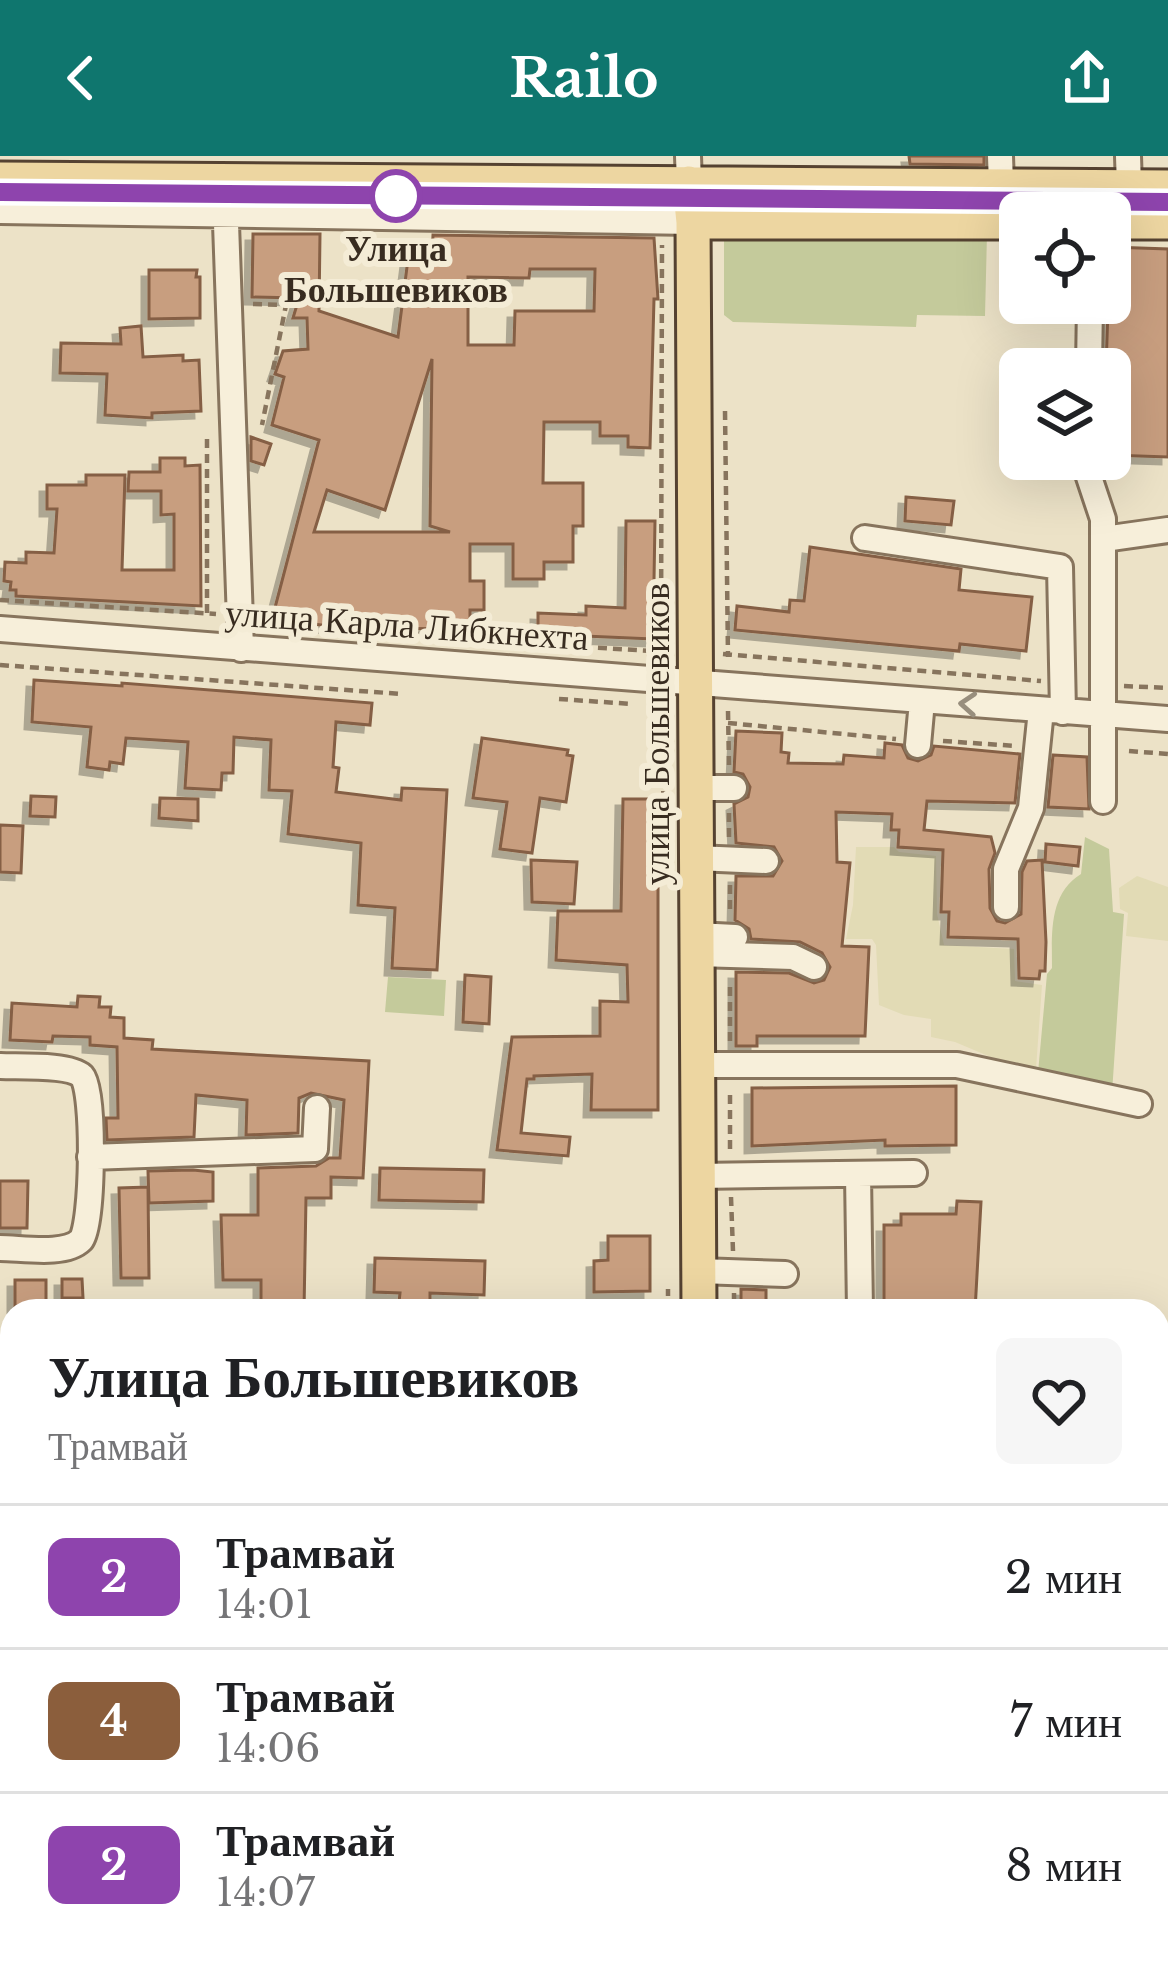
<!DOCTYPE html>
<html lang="ru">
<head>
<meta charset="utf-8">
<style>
  body { margin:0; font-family:"Libre Baskerville",serif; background:#f6f6f6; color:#202124; height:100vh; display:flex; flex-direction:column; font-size:45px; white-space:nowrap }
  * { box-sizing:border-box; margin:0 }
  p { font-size:39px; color:#757577 }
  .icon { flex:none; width:66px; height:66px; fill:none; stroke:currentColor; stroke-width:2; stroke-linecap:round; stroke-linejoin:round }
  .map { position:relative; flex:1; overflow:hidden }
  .side { position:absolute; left:0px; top:1143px; width:1170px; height:663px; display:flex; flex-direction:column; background:#fff; border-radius:36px 36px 0 0; box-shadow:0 12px 48px #0002 }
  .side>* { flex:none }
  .badge { padding:0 24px; border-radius:18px; font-size:42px; line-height:78px }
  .controls { position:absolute; left:999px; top:36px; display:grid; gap:24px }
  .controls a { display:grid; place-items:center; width:132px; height:132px; border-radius:18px; background:#fff; box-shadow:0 12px 48px #0002; font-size:60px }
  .map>.badge { position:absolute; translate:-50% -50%; box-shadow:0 0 0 6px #fff }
  .round { display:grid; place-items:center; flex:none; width:126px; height:126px; border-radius:18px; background:#f6f6f6 }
  .summary { display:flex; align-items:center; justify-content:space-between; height:204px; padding:0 48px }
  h1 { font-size:57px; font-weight:700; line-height:90px }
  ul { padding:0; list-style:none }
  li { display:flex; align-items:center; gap:36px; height:144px; padding:0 48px; border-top:3px solid #e0e0e0 }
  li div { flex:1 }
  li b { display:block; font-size:45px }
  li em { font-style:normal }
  li .badge { min-width:132px; font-weight:700; text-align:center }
  header { display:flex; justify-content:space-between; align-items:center; height:156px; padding:0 48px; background:#0f766e; color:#fff; font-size:54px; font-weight:700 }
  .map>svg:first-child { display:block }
  .farmland { fill:#e2dbb5 }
  .green { fill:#c4ca9b }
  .building { fill:#c89e7f; stroke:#855f44; stroke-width:3; fill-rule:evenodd; filter:url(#shadow) }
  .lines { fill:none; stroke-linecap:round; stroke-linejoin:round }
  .minor-casing { stroke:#87745d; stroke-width:30 }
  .major-casing { stroke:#554231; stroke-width:39 }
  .path { stroke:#87745d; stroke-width:4.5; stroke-dasharray:9 6; stroke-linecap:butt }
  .minor { stroke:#f7efda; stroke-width:24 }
  .major { stroke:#edd6a1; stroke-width:33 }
  .tram { stroke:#382c20; stroke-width:3 }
  .oneway { stroke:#988e7d }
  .line-casing { stroke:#fff; stroke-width:27 }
  .line { stroke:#8e44ad; stroke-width:18 }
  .stop-dot { fill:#fff; stroke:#8e44ad; stroke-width:6 }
  .labels { text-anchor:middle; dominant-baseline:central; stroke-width:12; stroke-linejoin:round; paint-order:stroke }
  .stop-label { font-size:36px; font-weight:bold; fill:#382c20; stroke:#f4ecd6 }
  .street-label { font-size:36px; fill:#382c20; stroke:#f4ecd6 }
</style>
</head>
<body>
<header><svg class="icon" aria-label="back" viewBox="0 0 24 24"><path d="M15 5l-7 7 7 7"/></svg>Railo<svg class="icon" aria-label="share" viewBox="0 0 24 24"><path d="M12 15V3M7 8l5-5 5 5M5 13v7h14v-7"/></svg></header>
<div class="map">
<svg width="1168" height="1805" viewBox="0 0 1168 1805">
  <defs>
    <filter id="shadow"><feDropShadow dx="-7" dy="7" stdDeviation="0" flood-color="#0004"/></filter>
  </defs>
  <rect width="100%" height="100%" fill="#ece2c7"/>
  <path class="farmland" d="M856,691H894L899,696L936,700L937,758L944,789L1014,793L1015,825L1042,829L1036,913L1012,910L955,886L931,881V863L904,859L879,849L876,789L872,783H846L853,749Z
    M1137,720L1168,731V785L1126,780L1128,757L1120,753L1119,732Z"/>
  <path class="green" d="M724,73L987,78L985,160L917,159L916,171L733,166L724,159Z
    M1085,681L1109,693L1113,756L1124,758L1112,937L1038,917L1047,818L1052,812C1052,780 1048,738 1081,718Z
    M388,821L446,824L444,860L385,856Z
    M174,1794H499V1805H174Z"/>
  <path class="building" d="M909,0H984V9L910,8Z
    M253,78H320L319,155L398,181L408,103H432L433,79L654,82L658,143H654L650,292L628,291V280H600V266H544L543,327H583V370H573V406H544V423H513V388H470V425H484V454H470V473L346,472L272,463L319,284L272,269L284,221L275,218L283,195L308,193L307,162H293L299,142L252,141ZM530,113H595L594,155H515L514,189H468V121L529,122ZM432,203L430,370L450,376H314L327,334L385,354Z
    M1110,91L1168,93V301L1110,299V213H1106Z
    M149,114H197L196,121H200V162L149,163Z
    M141,170L143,201L183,199V205L199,204L201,255L152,257V262L105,259L107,218L60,217L61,187L121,188L120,172Z
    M251,281L271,288L264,309L251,305Z
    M160,302H185V310L200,309L201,450L16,440V434H10L11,426L4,425L5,406L26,407V396L54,397L57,353H47V329H86V319H125L122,414H174V358L161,359V335H128L129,316H160Z
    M906,341L954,345L951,369L905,365Z
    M626,365H655L653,483L538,478V457L586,459V450L625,452Z
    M810,391L961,413L959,434L1032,441L1026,495L960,488L959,495L735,474L737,450L789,456L790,444L804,445Z
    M34,524L122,530V527L372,547L370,569L336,566L333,611L339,612L336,636L401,644L402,632L447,634L437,814L392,812L395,752L358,749L361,687L288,678L292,635L269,634L271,584L234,581L233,617H222L221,634L185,632L188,586L126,582L123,608L110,606L109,614L87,611L91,571L32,566Z
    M736,575L782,577L781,596L789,597L788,607L843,608L844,599L884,602L885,587L902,589L908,602L918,605L931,599L934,590L1020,598L1015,647L927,645L924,674L991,681L995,697L989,713L990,752L997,765L1005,767L1021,758L1022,716L1027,705L1042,704L1046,786L1045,815H1040L1039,823L1019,822L1018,783L948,781L949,756H941L943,694L898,691L899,674H891L892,658L836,656L837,706L850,707L842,790L869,791L865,880H757V890H736V816L789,817L814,827L824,824L830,811L822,797L800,786L751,783L749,773L735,764L736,720H773L782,705L774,691L736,687L734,648L748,641L750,631L743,618L734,616Z
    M482,582L568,594L567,599L573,600L566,646L540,642L532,697L500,693L507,646L473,642Z
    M1053,599L1087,601L1089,653L1048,651Z
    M31,640L56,641L55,661L30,660Z
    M160,642L198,643V665L159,662Z
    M623,643H658V954H591L592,918L534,920V923H527L521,977L570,981L568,1000L497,994L512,881L600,880V845L628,846L627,809L556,804L558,755H621Z
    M0,669L23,670L21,717L0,716Z
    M1046,688L1080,691L1078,710L1045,706Z
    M531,704L577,706L574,748L532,746Z
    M465,819L491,821L489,868L463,866Z
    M78,840L100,841L99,851H111L110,861L124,862V882L153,884L152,893L369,905L363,1022L331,1021V1042H306L304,1155L261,1154V1124H223L221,1059H258V1012L316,1010L329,1002H340L344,944L311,937L299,942L298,977L246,979L247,944L196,939L194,981L107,984L106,962H118L117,891L90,889V881L53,880L52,886L10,884L12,847L77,851Z
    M956,930V989L885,990V984L752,990V932Z
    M380,1012L484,1014L483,1046L379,1044Z
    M193,1014L213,1016V1045L149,1047L148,1015Z
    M0,1025H28L27,1072H0Z
    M148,1031L149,1122H121L119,1032Z
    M957,1045L981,1046L975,1155H884V1069H901V1058H956Z
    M608,1080H650V1135L594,1136V1105L608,1104Z
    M375,1102L485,1105L484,1139L430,1137V1148L399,1146L400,1137L374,1136Z
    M62,1123H82L83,1142H62Z
    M15,1124H46V1150H15Z
    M741,1133L766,1134V1155H741Z"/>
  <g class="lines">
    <g class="minor-casing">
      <path id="minor" d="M688,0L689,27
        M1000,0L1001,28
        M1128,0L1129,30
        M225,39L241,493
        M0,55L693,66
        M1089,213L1090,147
        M1087,303V315L1103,363V645
        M865,382L1060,411L1063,556
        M1104,383L1168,374
        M0,473L1168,563
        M918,589L922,545
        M696,632H734
        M696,702L766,705
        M1006,751V713L1031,652L1041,554
        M696,779L735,781
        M697,798L793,801L814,811
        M697,909H957L1139,948
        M0,910C18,911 69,908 82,920C95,934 93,1070 81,1084C65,1100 22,1092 0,1092
        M90,1001L315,993L317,952
        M858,1018L860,1155
        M698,1020L914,1017
        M699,1115L785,1118
        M1158,1232V1269
        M0,1460H12
        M1158,1468H1168
        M0,1665H12
        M1158,1766V1786"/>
    </g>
    <g class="major-casing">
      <path id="major" d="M0,23L1168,31
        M689,27L693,66L699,1155
        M693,66H1020
        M1110,66H1168
        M707,1794V1805"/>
    </g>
    <path class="path" d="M253,148L286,149L262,269
      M725,255L728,501
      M0,444L216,458
      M207,457V277
      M263,464L419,479
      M568,490L670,496
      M661,497L662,89
      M723,498L1041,525
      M0,509L402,538
      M1124,530L1168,532
      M559,543L632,548
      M661,545L665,707
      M728,555L729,609
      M728,567L896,583
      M943,585L1016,590
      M1129,595L1168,598
      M729,657V681
      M730,729V759
      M730,885V825
      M730,993V933
      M731,1041L733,1095
      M734,1137V1155
      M668,1155V1133
      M1158,1435H1168
      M674,1805V1794"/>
    <use href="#minor" class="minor"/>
    <use href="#major" class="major"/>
    <path class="tram" d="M0,36L1168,46"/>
  </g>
  <defs><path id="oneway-chevron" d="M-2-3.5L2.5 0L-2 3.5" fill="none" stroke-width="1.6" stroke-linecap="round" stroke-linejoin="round" transform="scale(3)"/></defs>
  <use class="oneway" href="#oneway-chevron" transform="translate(968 548) rotate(-176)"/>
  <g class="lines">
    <g class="line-casing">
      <path id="line" d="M0,36L1168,46"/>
    </g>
    <use href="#line" class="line"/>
  </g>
  <circle class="stop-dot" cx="396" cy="40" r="24"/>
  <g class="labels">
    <g class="stop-label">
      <text x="396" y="92">Улица<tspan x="396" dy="41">Большевиков</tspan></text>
    </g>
    <g class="street-label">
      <text transform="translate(407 469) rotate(4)">улица Карла Либкнехта</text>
      <text transform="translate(656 578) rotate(-90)">улица Большевиков</text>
    </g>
  </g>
</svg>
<div class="controls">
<a><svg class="icon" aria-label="locate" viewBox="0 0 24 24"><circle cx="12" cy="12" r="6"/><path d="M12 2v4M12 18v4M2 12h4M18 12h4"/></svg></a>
<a><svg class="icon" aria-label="layers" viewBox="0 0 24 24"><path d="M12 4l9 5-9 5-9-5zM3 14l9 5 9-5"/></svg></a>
</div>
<section class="side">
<div class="summary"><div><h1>Улица Большевиков</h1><p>Трамвай</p></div><a class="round"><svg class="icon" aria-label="heart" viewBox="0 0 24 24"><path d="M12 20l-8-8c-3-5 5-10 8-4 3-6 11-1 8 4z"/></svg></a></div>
<ul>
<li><span class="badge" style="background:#8e44ad;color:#fff">2</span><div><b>Трамвай</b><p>14:01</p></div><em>2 мин</em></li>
<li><span class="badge" style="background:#8b5e3c;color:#fff">4</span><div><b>Трамвай</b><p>14:06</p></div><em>7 мин</em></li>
<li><span class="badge" style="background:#8e44ad;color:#fff">2</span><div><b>Трамвай</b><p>14:07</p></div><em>8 мин</em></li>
</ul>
</section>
</div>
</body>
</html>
